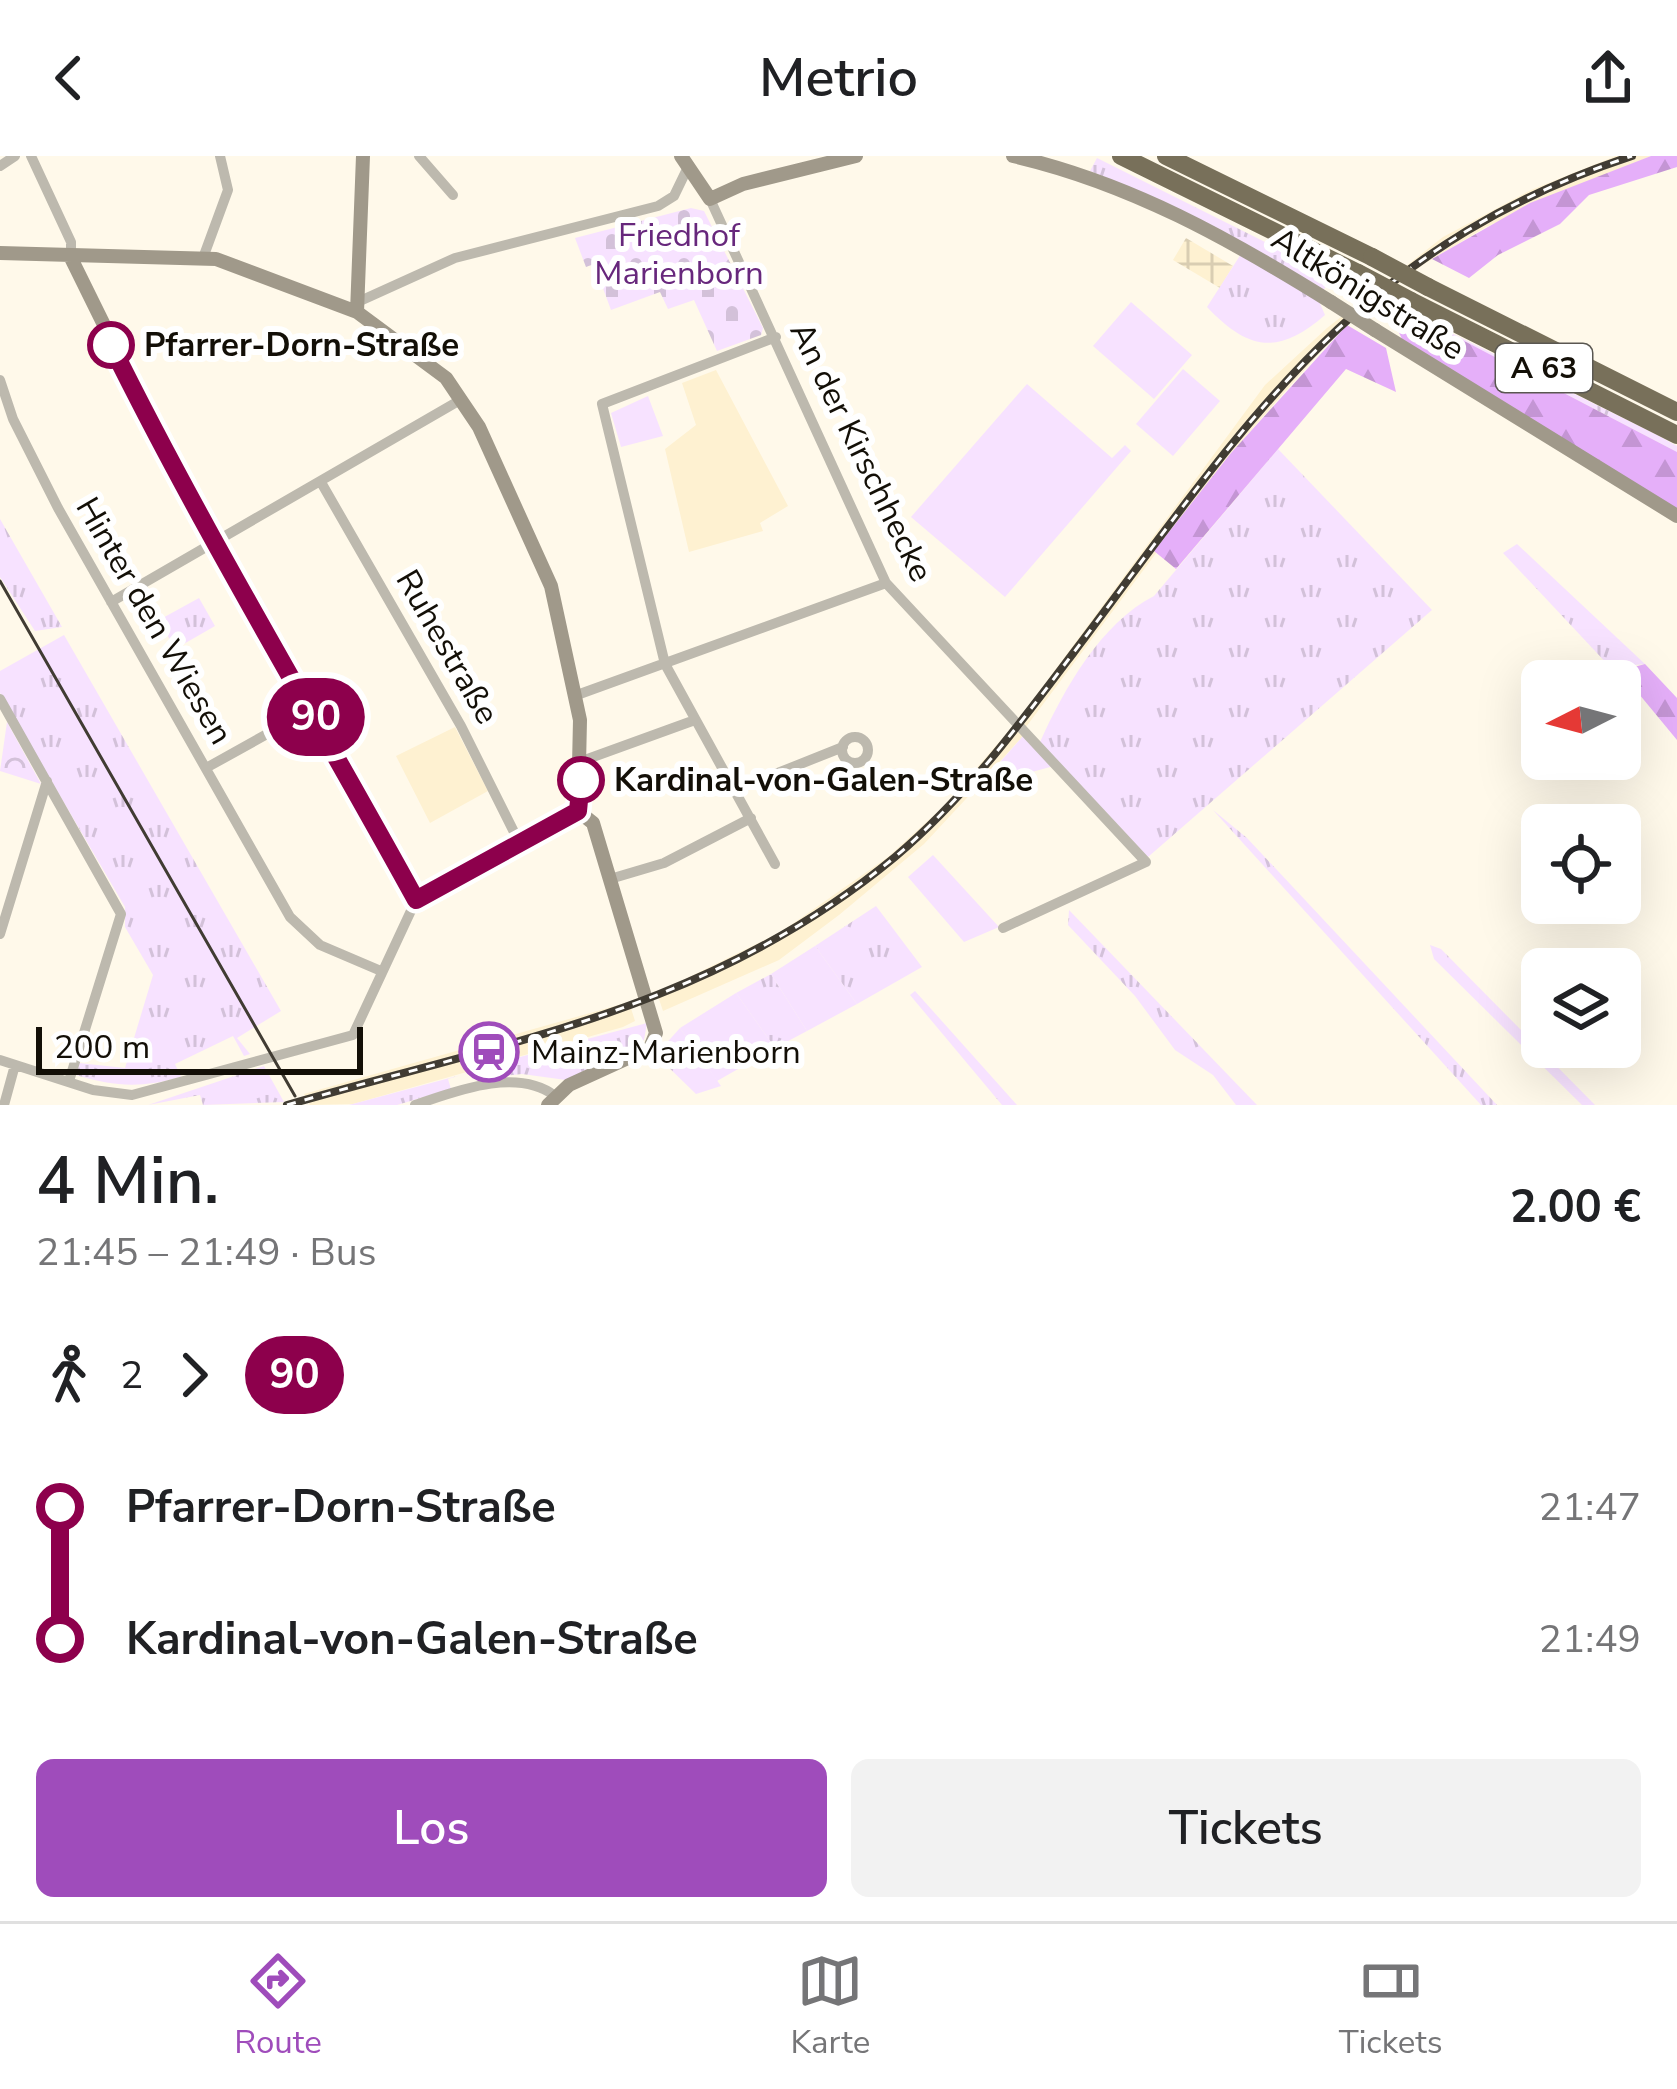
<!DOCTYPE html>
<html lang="de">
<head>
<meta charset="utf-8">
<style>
  body { margin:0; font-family:"Nunito Sans",sans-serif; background:#f2f2f2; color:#202124; height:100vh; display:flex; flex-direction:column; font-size:45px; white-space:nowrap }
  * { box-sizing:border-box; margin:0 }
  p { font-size:39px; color:#757577 }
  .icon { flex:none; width:66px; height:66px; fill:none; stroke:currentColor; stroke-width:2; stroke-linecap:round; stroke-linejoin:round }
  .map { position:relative; height:949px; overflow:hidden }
  .details { display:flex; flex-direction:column; background:#fff; flex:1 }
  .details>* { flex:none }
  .badge { padding:0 24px; border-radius:39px; font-size:42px; line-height:78px }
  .needle { width:78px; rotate:264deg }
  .fabs { position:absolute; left:1521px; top:504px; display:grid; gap:24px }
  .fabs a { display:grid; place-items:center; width:120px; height:120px; border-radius:18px; background:#fff; box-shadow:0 12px 48px #0002; font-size:60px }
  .scale { position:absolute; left:36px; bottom:30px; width:327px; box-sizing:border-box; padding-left:12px; border:6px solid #130f07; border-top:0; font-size:33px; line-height:42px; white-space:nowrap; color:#130f07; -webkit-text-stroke:9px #fff; paint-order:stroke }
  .map>.badge { position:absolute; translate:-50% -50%; box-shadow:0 0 0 6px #fff }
  .legs { display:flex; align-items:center; gap:18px; height:132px; padding:0 36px; font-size:39px }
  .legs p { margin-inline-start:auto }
  .head { display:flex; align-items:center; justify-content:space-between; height:204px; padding:0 36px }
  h1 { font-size:66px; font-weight:600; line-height:90px }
  .cta { display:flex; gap:24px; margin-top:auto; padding:24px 36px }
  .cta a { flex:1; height:138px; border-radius:18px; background:#9f4cbb; color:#fff; font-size:48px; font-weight:600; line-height:138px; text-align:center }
  .cta a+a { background:#f2f2f2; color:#202124 }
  ul { padding:0 36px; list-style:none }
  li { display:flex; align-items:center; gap:42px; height:132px; font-size:45px }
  li i { display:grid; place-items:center; width:18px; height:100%; margin:0 15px; background:currentColor }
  li i::after { content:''; width:30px; height:30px; margin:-15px; border:9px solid; border-radius:50%; background:#fff }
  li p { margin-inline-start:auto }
  li:first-child i { background:linear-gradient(#0000 50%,currentColor 0) }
  li:last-child i { background:linear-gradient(currentColor 50%,#0000 0) }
  header { display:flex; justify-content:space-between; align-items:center; height:156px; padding:0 36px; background:#fff; font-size:54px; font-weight:600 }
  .tab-bar { display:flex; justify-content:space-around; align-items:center; height:168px; border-top:3px solid #e0e0e0; background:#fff; font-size:33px; color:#757577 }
  .tab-bar a { display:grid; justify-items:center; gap:6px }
  .tab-bar .active { color:#9f4cbb }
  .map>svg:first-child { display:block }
  .built { fill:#fef1d1 }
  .industrial { fill:url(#industrial-grid) }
  .grass { fill:url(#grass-tufts) }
  .forest { fill:url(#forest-firs) }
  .cemetery { fill:url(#cemetery-stones) }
  .park { fill:url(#park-crowns) }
  .garden { fill:#f7e2ff }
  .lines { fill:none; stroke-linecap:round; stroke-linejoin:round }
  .street { stroke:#bdb9ae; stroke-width:10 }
  .secondary { stroke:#a0998a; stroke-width:14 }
  .highway { stroke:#78705a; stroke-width:18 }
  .tram { stroke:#413c33; stroke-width:3 }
  .rail-casing { stroke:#413c33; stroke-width:8 }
  .rail { stroke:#fff; stroke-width:3; stroke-dasharray:9; stroke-linecap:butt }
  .secondary-bridge { stroke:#a0998a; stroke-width:14 }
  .highway-bridge { stroke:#78705a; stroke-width:18 }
  .line-1-casing { stroke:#fff; stroke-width:27 }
  .line-1 { stroke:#8d004c; stroke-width:18 }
  .stop-1-dot { fill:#fff; stroke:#8d004c; stroke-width:6 }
  .labels { text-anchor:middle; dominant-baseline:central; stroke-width:12; stroke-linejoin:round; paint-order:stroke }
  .shield { fill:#fff; stroke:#5a5751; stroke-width:3 }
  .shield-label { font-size:30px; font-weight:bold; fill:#130f07 }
  .park-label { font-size:33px; fill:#67277c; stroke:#fff }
  .street-label { font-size:33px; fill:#130f07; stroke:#fff }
  .stop-label { font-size:33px; font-weight:bold; fill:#130f07; stroke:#fff; text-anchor:start }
  .poi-label { font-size:33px; fill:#130f07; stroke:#fff; text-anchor:start }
</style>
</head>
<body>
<header><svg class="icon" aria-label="back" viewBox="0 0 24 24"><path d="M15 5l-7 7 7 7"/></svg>Metrio<svg class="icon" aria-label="share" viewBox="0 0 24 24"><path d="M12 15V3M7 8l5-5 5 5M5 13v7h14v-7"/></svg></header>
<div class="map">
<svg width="1677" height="949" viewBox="0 0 1677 949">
  <defs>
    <pattern id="industrial-grid" width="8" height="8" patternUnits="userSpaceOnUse" patternTransform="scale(3)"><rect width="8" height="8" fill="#fef1d1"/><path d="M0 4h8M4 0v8" fill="none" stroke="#d9cdb2"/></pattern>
    <pattern id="grass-tufts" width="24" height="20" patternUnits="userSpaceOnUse" patternTransform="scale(3)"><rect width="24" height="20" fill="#f7e2ff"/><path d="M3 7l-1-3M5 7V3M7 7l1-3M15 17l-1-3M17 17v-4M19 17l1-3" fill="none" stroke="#d3c1d9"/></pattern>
    <pattern id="forest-firs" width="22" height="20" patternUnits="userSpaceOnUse" patternTransform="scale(3)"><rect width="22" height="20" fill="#e5aff9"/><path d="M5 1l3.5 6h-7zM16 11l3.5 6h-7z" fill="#c495d4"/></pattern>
    <pattern id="cemetery-stones" width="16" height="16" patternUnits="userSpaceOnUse" patternTransform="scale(3)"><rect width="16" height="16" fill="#f7e2ff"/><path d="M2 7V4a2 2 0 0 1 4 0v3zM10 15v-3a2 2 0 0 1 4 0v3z" fill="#d3c1d9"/></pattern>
    <pattern id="park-crowns" width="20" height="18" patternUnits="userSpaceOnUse" patternTransform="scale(3)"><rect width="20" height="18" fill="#f7e2ff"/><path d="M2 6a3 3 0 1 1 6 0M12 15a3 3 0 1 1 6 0" fill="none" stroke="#d3c1d9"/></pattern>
  </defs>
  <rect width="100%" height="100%" fill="#fff9ea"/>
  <path class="built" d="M1616,0H1651L1486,71L1424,108L1343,170L1231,297L1026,571L1019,563L1265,229L1327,172L1443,81L1531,34Z
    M716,214L788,350L760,367L763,375L689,396L665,293L696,269L682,227Z
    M1013,570L1023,580L978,630L924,688L839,759L779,804L663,855L657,837L781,776L888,701L942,652Z
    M455,571L488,635L430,667L396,600Z
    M629,846L635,865L623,871L497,907L490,914L488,910L353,948L310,949L304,938Z"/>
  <path class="industrial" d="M1186,82L1233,110L1220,132L1173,104Z"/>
  <path class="grass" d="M1097,2L1349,128L1342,133L1327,129L1322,136L1136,34L1090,15Z
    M1241,98L1318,143L1325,159C1277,201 1247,193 1207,151Z
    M1403,153L1657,279L1677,290V296Z
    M1278,293L1432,454L1148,701L1040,586C1064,533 1101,467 1154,440Z
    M0,363L62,471L35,475L0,421Z
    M1517,388L1645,508L1624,510L1620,516L1626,528L1503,397Z
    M199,442L215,470L175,493L159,464Z
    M64,479L281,855L237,882L250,898L244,900L233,880L175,908L181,921C142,932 115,931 76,919L79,907L125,912L153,819L125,771V751L0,537V515Z
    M1213,654L1247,682L1497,949H1481Z
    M876,750L922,811L857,848L815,790Z
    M1069,754L1257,949H1236L1213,919L1175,894L1135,840L1068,769Z
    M1430,789L1441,793L1595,949H1582L1434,803Z
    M771,818L807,875L775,892L736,837Z
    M915,835L1017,949H1002L910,839Z
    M647,867L644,884L566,924L522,918L473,923L468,915Z
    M680,872L721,930L696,938L661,904L662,892Z
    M264,910L284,946L203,949L200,939L148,949Z
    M461,919L448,923L451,933L397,949H349Z"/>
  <path class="forest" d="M1651,0H1677V11L1589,39L1560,68L1498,99L1469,122L1432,103L1530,47Z
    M1403,153L1677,296V354L1402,183L1391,160Z
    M1347,169L1386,192L1396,236L1346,213L1176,413L1154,395L1231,297Z
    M1645,508L1677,542V584L1620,515Z"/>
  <path class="cemetery" d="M691,52L704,55L763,172L761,179L717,195L694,144L668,153L660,136L611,154L594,108L586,111L575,82Z"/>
  <path class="park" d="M7,566L41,628L0,615Z"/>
  <path class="garden" d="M1131,146L1192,199L1154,243L1093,190Z
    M1183,213L1220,245L1173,300L1136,268Z
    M1027,228L1112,302L1125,289L1131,295L1005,441L911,361Z
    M648,240L663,280L621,291L611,257Z
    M1023,580L1054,610L979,630Z
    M933,699L999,771L964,786L908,721Z
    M815,790L857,848L807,875L771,818Z
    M736,837L775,892L717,925L680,872Z"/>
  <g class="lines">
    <path class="street" d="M31,0L71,86V102
      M419,0L453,39
      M0,10L15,0
      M710,43L886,427L1146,706L1003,772
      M203,102L228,34L220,0
      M360,145L455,102L658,50L674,40L689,9
      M0,224L13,263L58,352L290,761L320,789L381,815
      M322,328L461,570L518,684
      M111,446L462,243
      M577,539L886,427
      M0,543L121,758L69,925
      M842 594a13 13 0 1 1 26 0a13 13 0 1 1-26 0Z
      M582,605L695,564
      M206,612L312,553
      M735,634L843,591
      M775,708L665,508L602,248L776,181
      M610,723L664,707L751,662
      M0,778L47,625
      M0,904L93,934L132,939L353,879L416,744
      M4,949L15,909
      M415,949C456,935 517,911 555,940"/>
    <path class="secondary" d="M681,0L710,43L743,28L856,0
      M1013,0C1130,27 1230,83 1331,146
      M0,97L216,103L357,156L446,222L479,271L551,430L580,564L578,655
      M71,102L213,390L312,553L416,744L578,655
      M357,156L363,0
      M1375,174L1677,360
      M548,949L569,929L650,892L656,877L593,667L578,655"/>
    <path class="highway" d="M1121,0L1358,117
      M1166,0L1372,101
      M1428,131L1677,256
      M1411,145L1677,279"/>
    <path class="tram" d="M0,425L295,940"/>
    <g class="rail-casing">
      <path id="rail" d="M287,949C509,885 711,853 895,701C965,642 1019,569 1074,496C1242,274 1352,92 1632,0"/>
    </g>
    <use href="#rail" class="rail"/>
    <path class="secondary-bridge" d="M1331,146L1375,174"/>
    <path class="highway-bridge" d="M1372,101L1428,131
      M1358,117L1411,145"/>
  </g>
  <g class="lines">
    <g class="line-1-casing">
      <path id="line-1" d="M111,189C205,379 314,558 416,744L578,655L581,624"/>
    </g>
    <use href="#line-1" class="line-1"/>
  </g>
  <defs>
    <g id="station-ring" transform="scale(3)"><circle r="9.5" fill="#fff" stroke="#9f4cbb" stroke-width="1.5"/><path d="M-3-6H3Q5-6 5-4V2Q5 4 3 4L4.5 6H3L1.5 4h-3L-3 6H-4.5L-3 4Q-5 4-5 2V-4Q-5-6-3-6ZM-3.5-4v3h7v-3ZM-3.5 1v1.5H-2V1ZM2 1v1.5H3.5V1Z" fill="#9f4cbb"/></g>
  </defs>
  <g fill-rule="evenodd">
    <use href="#station-ring" x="489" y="896"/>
  </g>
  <g class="stop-1-dot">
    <circle cx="111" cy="189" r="21"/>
    <circle cx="581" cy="624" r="21"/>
  </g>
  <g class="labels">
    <rect class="shield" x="1496" y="188" width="96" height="48" rx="9"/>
    <g class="shield-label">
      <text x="1544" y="212">A 63</text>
    </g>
    <g class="park-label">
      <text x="679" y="79">Friedhof<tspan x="679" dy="38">Marienborn</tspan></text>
    </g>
    <g class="street-label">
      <text transform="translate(1368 138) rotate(32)">Altkönigstraße</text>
      <text transform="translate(861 296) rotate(64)">An der Kirschhecke</text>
      <text transform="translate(154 465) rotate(60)">Hinter den Wiesen</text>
      <text transform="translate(447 491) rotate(60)">Ruhestraße</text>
    </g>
    <g class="stop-label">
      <text x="144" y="189">Pfarrer-Dorn-Straße</text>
      <text x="614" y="624">Kardinal-von-Galen-Straße</text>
    </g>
    <g class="poi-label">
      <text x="531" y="896">Mainz-Marienborn</text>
    </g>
  </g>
</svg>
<div class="fabs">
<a><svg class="needle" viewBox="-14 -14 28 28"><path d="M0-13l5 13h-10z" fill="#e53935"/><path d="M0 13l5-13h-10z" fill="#757577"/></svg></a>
<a><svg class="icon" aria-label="locate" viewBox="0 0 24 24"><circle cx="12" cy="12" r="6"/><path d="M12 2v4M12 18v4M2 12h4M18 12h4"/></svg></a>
<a><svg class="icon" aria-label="layers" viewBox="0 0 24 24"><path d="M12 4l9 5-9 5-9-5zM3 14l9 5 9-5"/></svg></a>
</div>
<div class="scale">200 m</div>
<b class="badge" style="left:316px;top:561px;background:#8d004c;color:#fff">90</b>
</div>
<section class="details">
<div class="head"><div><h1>4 Min.</h1><p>21:45 – 21:49 · Bus</p></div><b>2.00 €</b></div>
<div class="legs"><svg class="icon" aria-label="walk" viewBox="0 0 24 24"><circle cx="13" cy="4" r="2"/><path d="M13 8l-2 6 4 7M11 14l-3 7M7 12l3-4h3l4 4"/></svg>2<svg class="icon" aria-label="forward" viewBox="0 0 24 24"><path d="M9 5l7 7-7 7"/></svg><b class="badge" style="background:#8d004c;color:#fff">90</b></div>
<ul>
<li><i style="color:#8d004c"></i><b>Pfarrer-Dorn-Straße</b><p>21:47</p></li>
<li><i style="color:#8d004c"></i><b>Kardinal-von-Galen-Straße</b><p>21:49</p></li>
</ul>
<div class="cta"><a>Los</a><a>Tickets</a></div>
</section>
<nav class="tab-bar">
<a class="active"><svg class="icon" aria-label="directions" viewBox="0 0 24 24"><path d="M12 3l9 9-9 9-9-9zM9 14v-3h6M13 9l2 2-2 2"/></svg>Route</a>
<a><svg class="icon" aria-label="map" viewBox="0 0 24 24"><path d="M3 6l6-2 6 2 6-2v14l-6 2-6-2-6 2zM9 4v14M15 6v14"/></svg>Karte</a>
<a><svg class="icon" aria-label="tickets" viewBox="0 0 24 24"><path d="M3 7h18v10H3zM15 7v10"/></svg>Tickets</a>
</nav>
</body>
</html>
